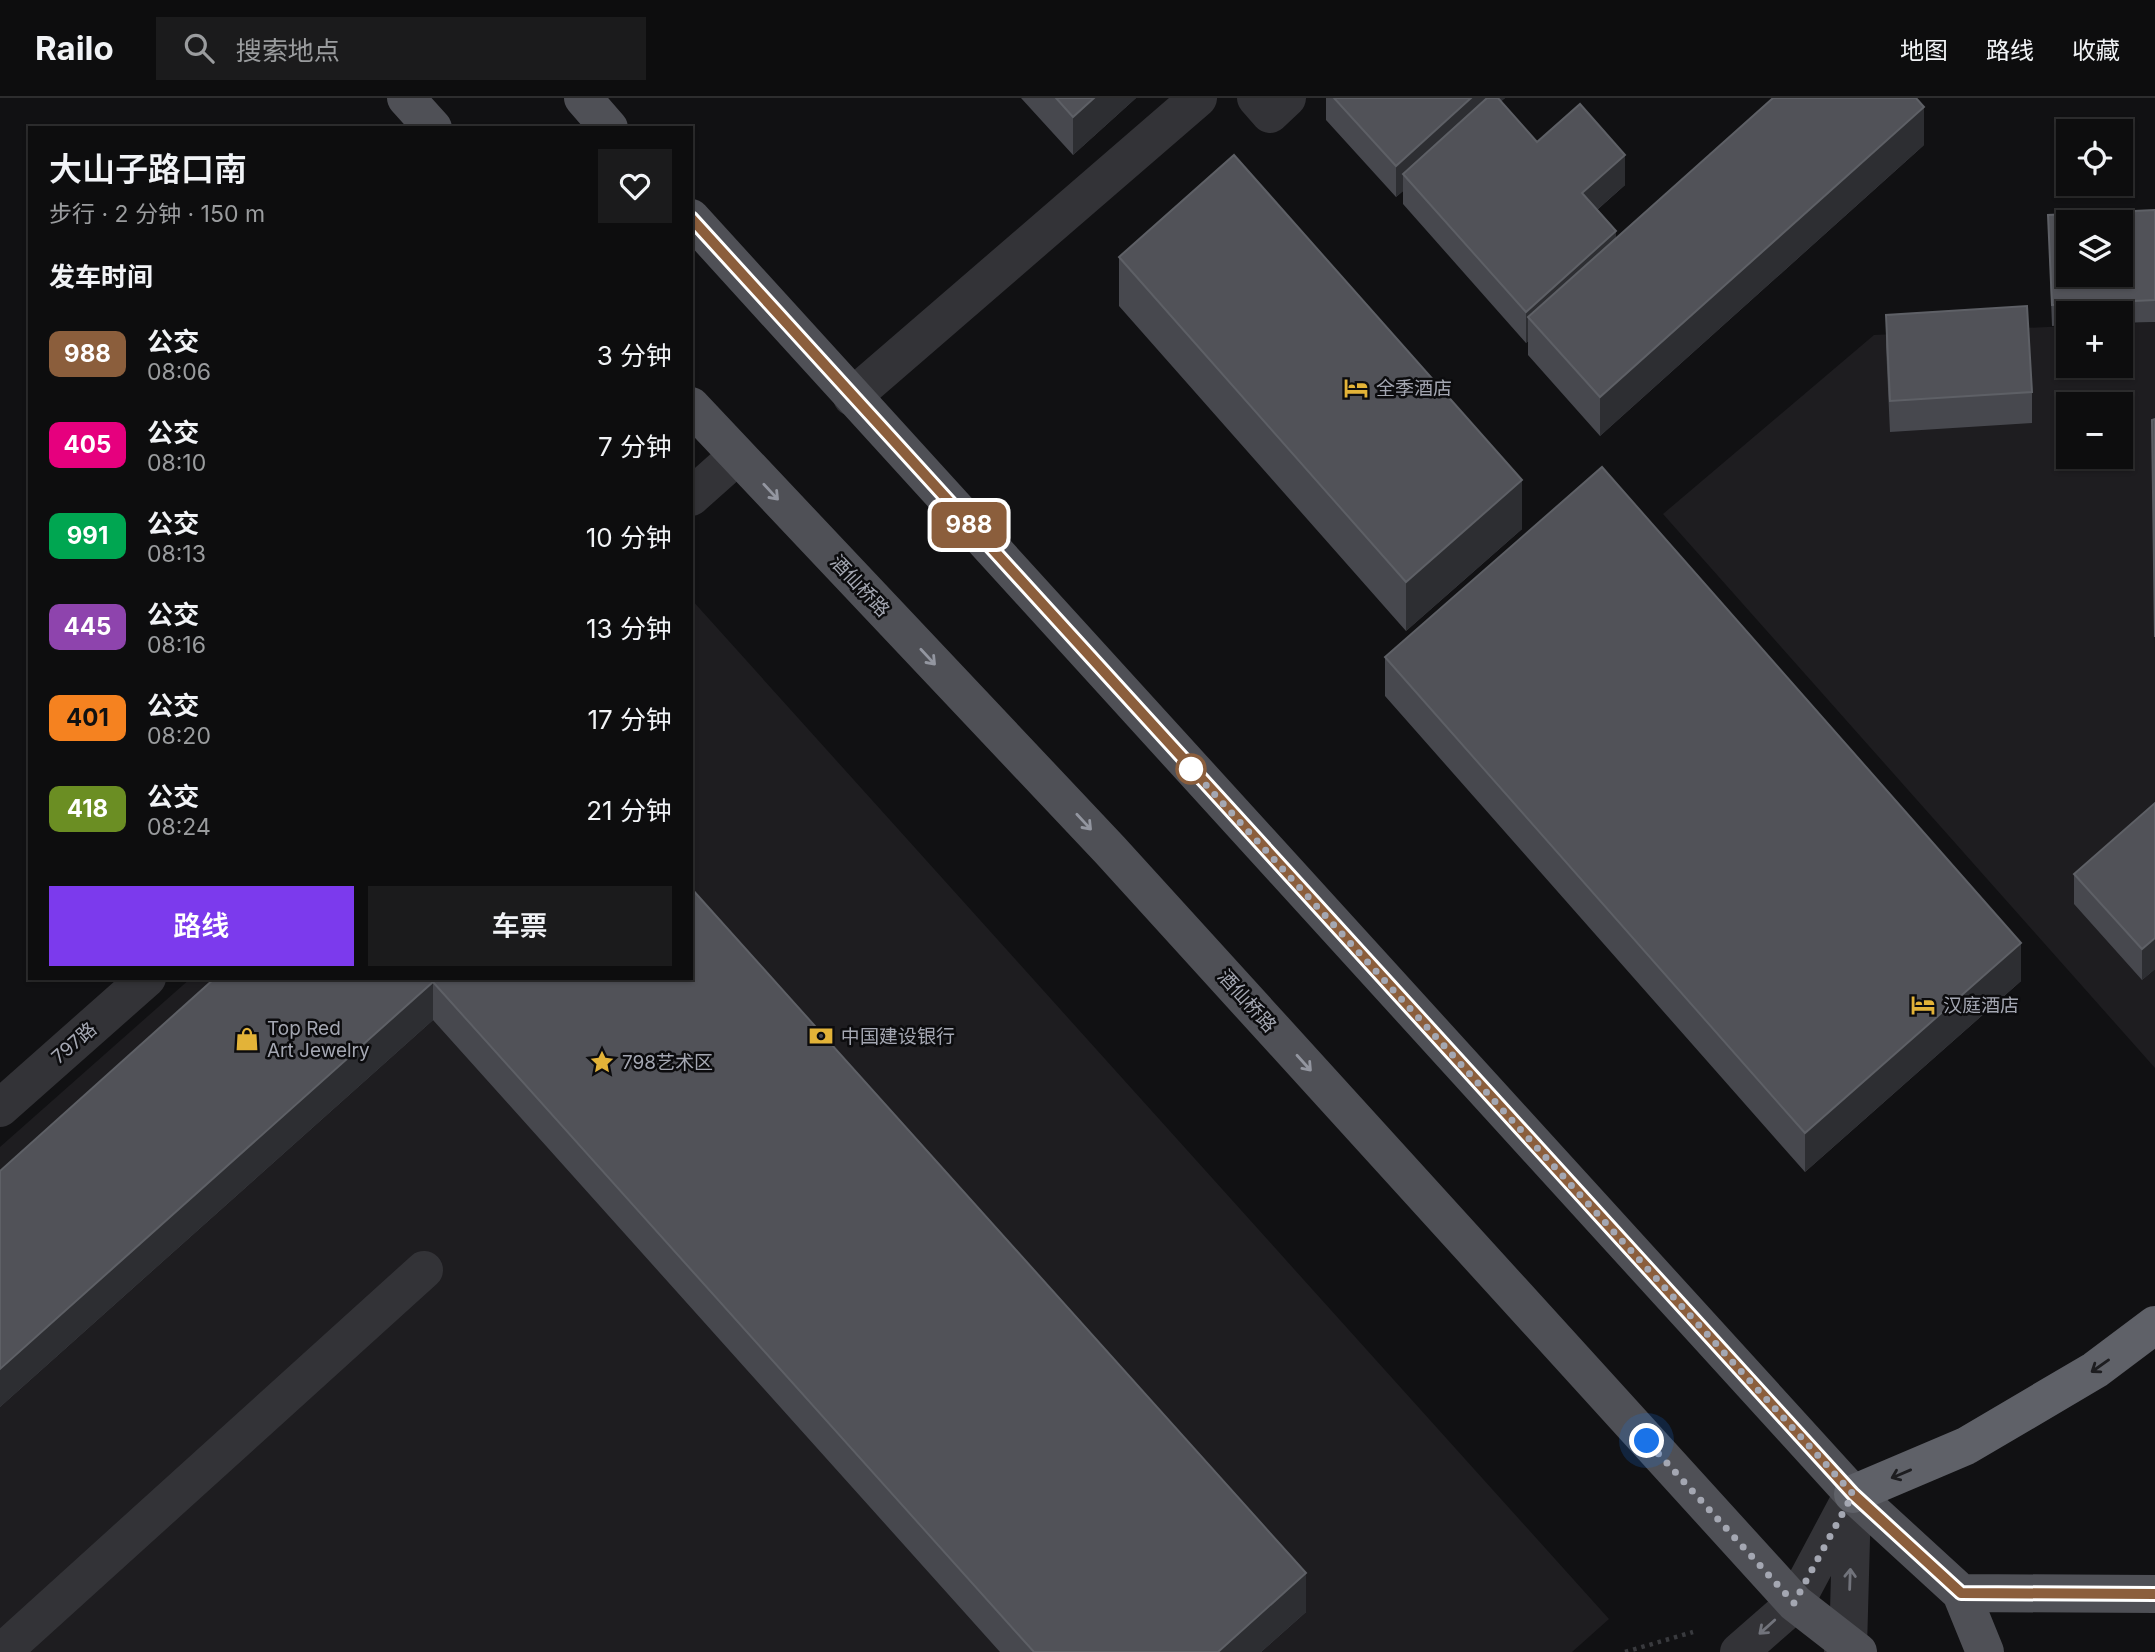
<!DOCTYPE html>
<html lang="zh">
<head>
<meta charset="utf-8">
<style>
  body { margin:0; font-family:Inter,"Noto Sans SC",sans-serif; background:#1b1b1c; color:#f1f3f6; height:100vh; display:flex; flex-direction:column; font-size:26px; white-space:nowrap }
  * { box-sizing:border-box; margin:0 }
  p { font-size:23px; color:#9a9c9e }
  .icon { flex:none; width:38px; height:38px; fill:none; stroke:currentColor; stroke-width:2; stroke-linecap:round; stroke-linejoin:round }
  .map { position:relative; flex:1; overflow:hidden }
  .drawer { position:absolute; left:28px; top:28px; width:665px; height:854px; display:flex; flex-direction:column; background:#0d0d0e; border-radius:0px; box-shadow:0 2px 5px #0004,0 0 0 2px #2d2d2e }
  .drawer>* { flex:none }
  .badge { padding:0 14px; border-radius:10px; font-size:24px; line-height:46px }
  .tools { position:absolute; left:2056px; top:21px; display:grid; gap:14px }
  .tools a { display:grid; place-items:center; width:77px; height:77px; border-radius:0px; background:#0d0d0e; box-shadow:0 2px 5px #0004,0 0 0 2px #2d2d2e; font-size:35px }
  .you { position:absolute; width:35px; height:35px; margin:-18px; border:5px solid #fff; border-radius:50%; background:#1a73e8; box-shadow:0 0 0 10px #1a73e833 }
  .map>.badge { position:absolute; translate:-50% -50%; box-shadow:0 0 0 4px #fff }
  h2 { padding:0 21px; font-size:26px; line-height:63px }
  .round { display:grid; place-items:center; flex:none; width:74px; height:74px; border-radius:0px; background:#1b1b1c }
  .head { display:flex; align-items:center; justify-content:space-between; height:119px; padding:0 21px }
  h1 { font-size:33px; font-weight:600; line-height:52px }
  .primary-button { display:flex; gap:14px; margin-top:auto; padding:14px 21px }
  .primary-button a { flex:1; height:80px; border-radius:0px; background:#7c3aed; color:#fff; font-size:28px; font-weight:600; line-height:80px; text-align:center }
  .primary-button a+a { background:#1b1b1c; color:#f1f3f6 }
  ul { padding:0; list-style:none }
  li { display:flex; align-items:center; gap:21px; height:91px; padding:0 21px }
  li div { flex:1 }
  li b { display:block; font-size:26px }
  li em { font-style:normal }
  li .badge { min-width:77px; font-weight:700; text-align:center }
  header { display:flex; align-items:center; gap:42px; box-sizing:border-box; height:98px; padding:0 35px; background:#0d0d0e; border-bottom:2px solid #2d2d2e }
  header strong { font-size:33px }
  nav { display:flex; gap:38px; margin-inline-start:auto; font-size:24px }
  .search { width:490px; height:63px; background:#1b1b1c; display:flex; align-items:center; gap:18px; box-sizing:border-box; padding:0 24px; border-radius:0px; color:#9a9c9e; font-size:26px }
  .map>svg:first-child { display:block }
  .built { fill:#1e1d20; fill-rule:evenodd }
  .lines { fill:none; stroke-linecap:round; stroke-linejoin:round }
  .path { stroke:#393a3e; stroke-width:4.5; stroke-dasharray:3.5 5; stroke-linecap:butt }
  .minor { stroke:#333337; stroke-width:38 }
  .major { stroke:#4f5056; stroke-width:38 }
  .highway { stroke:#5f6168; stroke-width:38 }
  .wall { fill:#47484e }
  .shaded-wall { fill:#2d2e32 }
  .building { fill:#515258; stroke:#5e6066; stroke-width:2; fill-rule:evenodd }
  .oneway { stroke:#9396a0 }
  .oneway2 { stroke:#1d1d20 }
  .oneway3 { stroke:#71737b }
  .line-casing { stroke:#fff; stroke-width:16 }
  .line { stroke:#8b5e3c; stroke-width:10 }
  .walk { stroke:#a4a7b2; stroke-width:7; stroke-dasharray:0 12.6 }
  .stop-dot { fill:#fff; stroke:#8b5e3c; stroke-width:3.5 }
  .labels { text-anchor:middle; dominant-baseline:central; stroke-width:5; stroke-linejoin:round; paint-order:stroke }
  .poi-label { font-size:19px; fill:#a4a7b2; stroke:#0c0c0e; text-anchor:start }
  .street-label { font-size:19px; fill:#a4a7b2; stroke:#0c0c0e }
</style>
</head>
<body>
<header>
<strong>Railo</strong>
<div class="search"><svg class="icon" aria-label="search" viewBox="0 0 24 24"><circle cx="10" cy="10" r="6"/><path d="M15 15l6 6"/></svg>搜索地点</div>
<nav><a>地图</a><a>路线</a><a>收藏</a></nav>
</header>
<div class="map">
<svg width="2155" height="1554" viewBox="0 0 2155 1554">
  <rect width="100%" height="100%" fill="#111113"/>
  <path class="built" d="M2155,224V970L1663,416L1874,237L2068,228V268H2121V226ZM2068,306H2121V359H2068Z
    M691,501L1609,1521L1572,1554H0V1049L191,880H691Z"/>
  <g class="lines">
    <path class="path" d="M1625,1554L1693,1534"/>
    <path class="minor" d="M1256,0L1270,16L1287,0
      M852,299L1198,0
      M691,399L737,358
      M0,1010L147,880
      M2,1554L424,1172
      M1739,1554L1795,1505L1853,1396
      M1843,1554L1848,1550L1852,1404"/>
    <path class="major" d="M406,0L433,30
      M583,0L609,30
      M691,120L1853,1396L1961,1495L2155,1496
      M691,308L1110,752L1795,1505L1858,1554
      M1961,1495L1985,1554"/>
    <path class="highway" d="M1853,1396L1966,1348L2095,1272L2155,1227"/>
  </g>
  <path class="wall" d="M1021,0H1136L1073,57Z
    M1326,0H1505L1501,3L1537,44L1625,87L1597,112L1616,140L1924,47L1600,338L1528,257V243L1526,245L1403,106V93L1396,99L1326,22Z
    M2155,112V224L2121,225V215H2068V227L2052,228L2048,117Z
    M1119,159L1522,431L1406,533L1119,208Z
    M1886,217L2032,294V325L1890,334L1886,248Z
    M1385,559L2021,883L1805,1074L1385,598Z
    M2155,705V871L2142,882L2074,806V776Z
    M215,880H691L1306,1514L1261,1554H1000L433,922L0,1309V1073Z"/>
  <path class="shaded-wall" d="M1094,0H1136L1073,57V19Z
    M1471,0H1505L1411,85L1403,76V93L1396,99V68Z
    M1924,9V47L1600,338V299Z
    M1625,57V87L1582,125V95Z
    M1616,133V164L1528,219V243L1526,245V214Z
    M1522,382V431L1406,533V484Z
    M2155,840V871L2142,882V851Z
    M2021,845V883L1805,1074V1035Z
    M433,884V922L0,1309V1271Z
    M1306,1475V1514L1261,1554H1218Z"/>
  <path class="building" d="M1056,0H1094L1073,19Z
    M1334,0H1471L1396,68Z
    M1487,0H1498L1537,44L1580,6L1625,57L1582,95L1616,133L1526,214L1403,76Z
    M1773,0H1916L1924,9L1600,299L1528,219Z
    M1234,57L1522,382L1406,484L1119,159Z
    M2155,112V202L2052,207L2048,117ZM2068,124H2121V177H2068Z
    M2027,208L2032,294L1890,303L1886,217Z
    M2155,321V539L2152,322Z
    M1602,369L2021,845L1805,1035L1385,559Z
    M2155,705V840L2142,851L2074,776Z
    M691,790L1306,1475L1218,1554H1034L433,884L0,1271V1073L215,880H691Z"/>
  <defs><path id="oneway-shaft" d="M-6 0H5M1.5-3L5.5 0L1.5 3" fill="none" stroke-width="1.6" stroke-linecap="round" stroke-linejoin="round" transform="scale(1.75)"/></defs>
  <g class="oneway">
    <use href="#oneway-shaft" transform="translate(771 394) rotate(47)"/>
    <use href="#oneway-shaft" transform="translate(928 559) rotate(47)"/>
    <use href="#oneway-shaft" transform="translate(1084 724) rotate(47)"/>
    <use href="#oneway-shaft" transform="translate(1304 965) rotate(48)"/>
  </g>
  <g class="oneway2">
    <use href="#oneway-shaft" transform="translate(2100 1268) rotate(145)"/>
    <use href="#oneway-shaft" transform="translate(1901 1376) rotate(157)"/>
  </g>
  <g class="oneway3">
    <use href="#oneway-shaft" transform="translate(1850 1481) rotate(-88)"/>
    <use href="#oneway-shaft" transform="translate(1767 1529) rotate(138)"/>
  </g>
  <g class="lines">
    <g class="line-casing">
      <path id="line" d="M691,120L1853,1396L1961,1495L2155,1496"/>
    </g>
    <use href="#line" class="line"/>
    <path class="walk" d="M1191,671L1186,665L1853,1396L1794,1505L1647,1343"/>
  </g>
  <defs>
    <g id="hotel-bare" transform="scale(1.89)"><path d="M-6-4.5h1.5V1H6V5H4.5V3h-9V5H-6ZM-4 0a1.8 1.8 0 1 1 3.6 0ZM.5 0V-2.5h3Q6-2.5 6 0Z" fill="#e3b338" stroke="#0c0c0e" stroke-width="2.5" paint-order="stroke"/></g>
    <g id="bank-bare" transform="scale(1.89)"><path d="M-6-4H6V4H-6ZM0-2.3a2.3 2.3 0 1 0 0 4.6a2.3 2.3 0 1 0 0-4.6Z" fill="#e3b338" stroke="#0c0c0e" stroke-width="2.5" paint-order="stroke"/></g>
    <g id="shop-bare" transform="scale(1.89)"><path d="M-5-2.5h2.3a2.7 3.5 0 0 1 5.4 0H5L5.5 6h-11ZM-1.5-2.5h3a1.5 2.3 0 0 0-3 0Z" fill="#e3b338" stroke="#0c0c0e" stroke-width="2.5" paint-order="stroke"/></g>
    <g id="sight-bare" transform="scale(1.89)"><path d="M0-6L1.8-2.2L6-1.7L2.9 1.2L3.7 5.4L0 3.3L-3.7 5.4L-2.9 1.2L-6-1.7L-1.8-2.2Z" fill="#e3b338" stroke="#0c0c0e" stroke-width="2.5" paint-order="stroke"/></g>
  </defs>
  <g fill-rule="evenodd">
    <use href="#hotel-bare" x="1356" y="290"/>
    <use href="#hotel-bare" x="1923" y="907"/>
    <use href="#bank-bare" x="821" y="938"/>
    <use href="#shop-bare" x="247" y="941"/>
    <use href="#sight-bare" x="602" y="964"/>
  </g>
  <circle class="stop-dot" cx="1191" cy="671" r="14"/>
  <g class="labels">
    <g class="poi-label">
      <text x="1376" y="290">全季酒店</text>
      <text x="1943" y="907">汉庭酒店</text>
      <text x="267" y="930">Top Red<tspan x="267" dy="22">Art Jewelry</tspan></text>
      <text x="841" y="938">中国建设银行</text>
      <text x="622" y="964">798艺术区</text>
    </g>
    <g class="street-label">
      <text transform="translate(860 488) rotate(47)">酒仙桥路</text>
      <text transform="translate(1247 903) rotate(48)">酒仙桥路</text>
      <text transform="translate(74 945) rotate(-41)">797路</text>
    </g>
  </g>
</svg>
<div class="tools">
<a><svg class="icon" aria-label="locate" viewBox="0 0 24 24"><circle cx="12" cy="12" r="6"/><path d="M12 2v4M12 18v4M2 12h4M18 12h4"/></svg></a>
<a><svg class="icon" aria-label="layers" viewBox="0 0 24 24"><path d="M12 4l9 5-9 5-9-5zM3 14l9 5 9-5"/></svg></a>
<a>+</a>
<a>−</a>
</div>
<div class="you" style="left:1647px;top:1343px"></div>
<b class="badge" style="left:969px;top:427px;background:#8b5e3c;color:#fff">988</b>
<section class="drawer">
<div class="head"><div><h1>大山子路口南</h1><p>步行 · 2 分钟 · 150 m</p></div><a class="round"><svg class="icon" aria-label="heart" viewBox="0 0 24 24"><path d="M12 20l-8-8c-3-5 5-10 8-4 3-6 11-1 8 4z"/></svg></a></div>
<h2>发车时间</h2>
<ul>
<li><span class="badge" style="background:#8b5e3c;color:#fff">988</span><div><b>公交</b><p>08:06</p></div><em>3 分钟</em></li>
<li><span class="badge" style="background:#e6007e;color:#fff">405</span><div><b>公交</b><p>08:10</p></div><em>7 分钟</em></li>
<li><span class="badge" style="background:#00a651;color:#fff">991</span><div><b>公交</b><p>08:13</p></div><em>10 分钟</em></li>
<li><span class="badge" style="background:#8e44ad;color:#fff">445</span><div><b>公交</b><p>08:16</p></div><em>13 分钟</em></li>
<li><span class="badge" style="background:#f58220;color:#111">401</span><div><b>公交</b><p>08:20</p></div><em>17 分钟</em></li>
<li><span class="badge" style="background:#6b8e23;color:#fff">418</span><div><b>公交</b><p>08:24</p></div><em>21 分钟</em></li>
</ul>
<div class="primary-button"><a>路线</a><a>车票</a></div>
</section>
</div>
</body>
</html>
